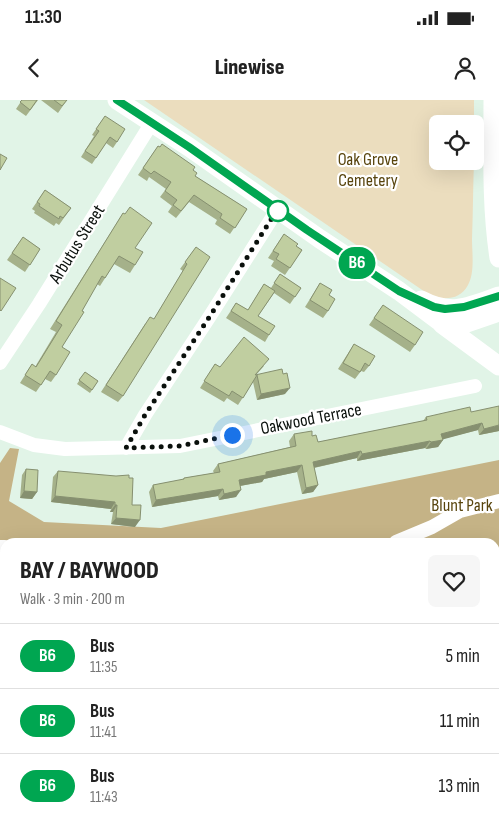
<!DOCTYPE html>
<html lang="en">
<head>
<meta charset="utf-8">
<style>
  body { margin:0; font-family:"Sofia Sans Condensed",sans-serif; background:#f6f6f6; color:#222; height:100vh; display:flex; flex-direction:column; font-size:19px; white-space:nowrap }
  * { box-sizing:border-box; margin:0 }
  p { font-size:16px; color:#767676 }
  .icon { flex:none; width:28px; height:28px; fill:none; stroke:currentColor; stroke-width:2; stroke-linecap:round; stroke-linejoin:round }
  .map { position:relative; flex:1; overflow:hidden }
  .side { position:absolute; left:0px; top:438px; width:500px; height:291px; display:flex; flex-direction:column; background:#fff; border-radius:15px 15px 0 0; box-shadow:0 5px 20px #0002 }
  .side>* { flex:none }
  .badge { padding:0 10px; border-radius:16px; font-size:18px; line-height:32px }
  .buttons { position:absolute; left:429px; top:15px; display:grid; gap:10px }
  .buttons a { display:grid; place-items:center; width:55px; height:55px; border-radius:8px; background:#fff; box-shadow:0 5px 20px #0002; font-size:25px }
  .you { position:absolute; width:25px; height:25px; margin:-12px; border:4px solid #fff; border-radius:50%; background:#1a73e8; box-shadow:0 0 0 8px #1a73e833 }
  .map>.badge { position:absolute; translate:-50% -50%; box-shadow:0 0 0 2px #fff }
  .round { display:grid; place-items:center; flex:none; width:52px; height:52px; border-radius:8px; background:#f6f6f6 }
  .overview { display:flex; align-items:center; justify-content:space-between; height:85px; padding:0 20px }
  h1 { font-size:24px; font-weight:800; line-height:38px }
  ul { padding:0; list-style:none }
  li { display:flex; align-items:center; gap:15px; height:65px; padding:0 20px; border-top:1px solid #e0e0e0 }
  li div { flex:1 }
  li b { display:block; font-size:19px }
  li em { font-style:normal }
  li .badge { min-width:55px; font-weight:700; text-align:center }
  .status { display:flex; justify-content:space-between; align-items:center; height:35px; padding:0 25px; background:#fff; direction:ltr }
  .status svg { height:14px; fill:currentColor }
  header { display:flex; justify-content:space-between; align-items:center; height:65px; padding:0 20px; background:#fff; font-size:22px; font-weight:800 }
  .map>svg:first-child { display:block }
  .green { fill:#ebddbe }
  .forest { fill:#c5b386; fill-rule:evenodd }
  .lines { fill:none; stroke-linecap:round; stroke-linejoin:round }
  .street { stroke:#fff; stroke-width:14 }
  .secondary { stroke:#fff; stroke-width:19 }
  .wall { fill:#a5b18a }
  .shaded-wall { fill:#869070 }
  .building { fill:#c0cea0; stroke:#869070 }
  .line-casing { stroke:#fff; stroke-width:11 }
  .line { stroke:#00a651; stroke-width:8 }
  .walk { stroke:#0a100c; stroke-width:5; stroke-dasharray:0 9 }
  .stop-dot { fill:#fff; stroke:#00a651; stroke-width:2.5 }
  .labels { text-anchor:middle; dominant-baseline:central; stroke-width:4.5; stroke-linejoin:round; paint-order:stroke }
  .park-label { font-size:18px; fill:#58440d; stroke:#fff }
  .street-label { font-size:18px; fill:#0a100c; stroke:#fff }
</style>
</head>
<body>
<div class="status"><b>11:30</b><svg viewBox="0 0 49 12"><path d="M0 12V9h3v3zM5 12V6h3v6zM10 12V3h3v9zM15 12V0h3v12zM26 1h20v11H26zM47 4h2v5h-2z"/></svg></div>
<header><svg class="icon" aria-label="back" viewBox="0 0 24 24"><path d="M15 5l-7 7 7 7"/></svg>Linewise<svg class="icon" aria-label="person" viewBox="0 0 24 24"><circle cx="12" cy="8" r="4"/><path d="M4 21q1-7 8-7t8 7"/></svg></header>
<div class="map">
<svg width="499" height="728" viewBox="0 0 499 728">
  <rect width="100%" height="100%" fill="#e1f4e7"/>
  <path class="green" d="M144,0H474V24H438V61H474C473,87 473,113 472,139C472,153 475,172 468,185C460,200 445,200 431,196Z"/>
  <path class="forest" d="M10,348L19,349L9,401L44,422L161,428L499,360V728H0V363ZM5,442H495V724H5Z"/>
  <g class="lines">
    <path class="street" d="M0,263L39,204L151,24
      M0,332L34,345L65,349L180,346L475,286
      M126,348L145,315L210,216L277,110
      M396,442L432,427L460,411L499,401
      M0,447H5"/>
    <path class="secondary" d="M117,0L189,47L320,139L399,191L439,221L458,226L499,212
      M493,0C493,53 491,106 499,158
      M421,200C451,216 469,207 499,196
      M442,224L499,266"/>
  </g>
  <path class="wall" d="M22,0H38L26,16L16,9Z
    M41,0H67L58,13Z
    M105,16L117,42L113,48L106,43L92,64L81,57L94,36L92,35Z
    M158,46L193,70L195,76L247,109L230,134L215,124L217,120L189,102L176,118L168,112L172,106L160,97L166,89L149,77L147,81L138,75Z
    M45,90L71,108L59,125L56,123L54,126L34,113L35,111L32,109Z
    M123,113L135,148V165L130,173L114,164L100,186L97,184L62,247L56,275L51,282L45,279L36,292L20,283L32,264L35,267L56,232L50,229Z
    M284,134L296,146L302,150L285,175L271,166L274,161L268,158Z
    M23,137L40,149L25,172L7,160Z
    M196,147L123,296L118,302L101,292L145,224L154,219L183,171L180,169Z
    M280,174L301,188L290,204L274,193L258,216L269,235L265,242L226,218L236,203L248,210L264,184L271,188Z
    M320,183L328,211L323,218L305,207Z
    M383,205L415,245L410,252L369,225Z
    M354,244L369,266L364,272L361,271L355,279L338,269Z
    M215,264L220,267L264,266L256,275L285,294L257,300L253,282L238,305L227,298L224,302L200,288Z
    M85,272L98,281L90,293L77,284Z
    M471,312L499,331L479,335L478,330L442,339L443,340L438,347L426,349L425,348L357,361V358L314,368L318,385L313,392L302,394L297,372L264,379L262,382L240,386L236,397L219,400L218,396L152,407L149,392L153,385L182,380L184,378L214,373L213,371L218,364L290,347L289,341L294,334L312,336L318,342L423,321L426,317Z
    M26,369L37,392L32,399L20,398L22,375Z
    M58,371L132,405L135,427L111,424L113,412H110L111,409L51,402L53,377Z"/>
  <path class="shaded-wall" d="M290,288L285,294L257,300L261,294Z
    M482,323L478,330L437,341L441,334Z
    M499,325V331L479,335L484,329Z
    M443,340L438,347L426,349L431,342Z
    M430,341L425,348L357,361L362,354Z
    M361,351L357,358L308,369L313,362Z
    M302,365L297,372L264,379L262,382L234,387L239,380L266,372Z
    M318,385L313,392L302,394L306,388Z
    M223,389L218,396L152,407L156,400Z
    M241,390L236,397L219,400L224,394Z
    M24,391L37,392L32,399L20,398Z
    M55,396L115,402L111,409L51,402Z
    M115,405H117L113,412H110Z
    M116,418L140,420L135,427L111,424Z"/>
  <path class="building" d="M22,0H37L30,10L20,2Z
    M54,0H67L62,6Z
    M105,16L125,29L117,42L110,37L96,58L85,51L99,31L96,29Z
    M162,44L195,67L193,70L197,73L195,76L247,109L235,128L220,118L222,114L194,95L181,111L173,105L177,100L165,91L171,82L154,71L151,74L143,68L158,46L160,47Z
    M0,54L7,58L0,70Z
    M45,90L71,108L63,118L60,116L59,119L39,106L40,104L37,102Z
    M130,107L152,123L135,148L143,152L135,165L119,156L105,178L102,176L82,211L84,212L62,247L70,252L56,275L50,271L41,285L25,275L32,264L36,267L62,225L56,221L123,113L125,114Z
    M284,134L298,144L296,146L302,150L290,168L276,159L279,154L273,151Z
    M23,137L40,149L30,165L12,153Z
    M196,147L210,157L123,296L106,285L150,217L154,219L187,164L185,162Z
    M280,174L301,188L295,197L274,183Z
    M0,178L16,188L1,211L0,210Z
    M320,183L332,190L329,195L335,199L328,211L310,200Z
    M264,184L275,191L258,216L275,226L269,235L231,211L236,203L248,210Z
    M383,205L423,232L415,245L374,218Z
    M244,237L269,259L255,275L282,269L283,274L287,273L290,288L261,294L257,275L243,298L232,291L229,296L204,281L215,264L220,267Z
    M354,244L375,256L369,266L365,263L360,272L343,263Z
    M85,272L98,281L92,290L79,280Z
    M499,306V325L484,329L482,323L441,334L443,340L431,342L430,341L362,354L361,351L313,362L318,385L306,388L302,365L266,372V375L239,380L241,390L224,394L223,389L156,400L153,385L184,379V378L220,372L218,364L296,346L294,334L312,331V336L316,335L318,342L427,320L426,317L470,307L471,312Z
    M26,369L38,370L37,392L24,391Z
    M58,371L116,376L129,375V378H133L132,405H141L140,420L116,418L117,405H115V402L55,396Z"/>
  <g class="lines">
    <g class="line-casing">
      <path id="line" d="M117,0L189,47L307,130L399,191L434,207L445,209L464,207L499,196"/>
    </g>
    <use href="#line" class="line"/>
    <path class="walk" d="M232,335L180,346L126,348L145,315L210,216L277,110L278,111"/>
  </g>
  <circle class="stop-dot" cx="278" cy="111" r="10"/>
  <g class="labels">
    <g class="park-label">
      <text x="368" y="59">Oak Grove<tspan x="368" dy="21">Cemetery</tspan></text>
      <text x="462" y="405">Blunt Park</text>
    </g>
    <g class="street-label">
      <text transform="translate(77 144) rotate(-58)">Arbutus Street</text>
      <text transform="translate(311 319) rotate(-11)">Oakwood Terrace</text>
    </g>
  </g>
</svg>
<div class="buttons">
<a><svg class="icon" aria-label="locate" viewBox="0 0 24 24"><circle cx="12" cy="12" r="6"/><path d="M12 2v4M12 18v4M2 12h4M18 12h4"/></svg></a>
</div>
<div class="you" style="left:232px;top:335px"></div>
<b class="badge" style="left:357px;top:163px;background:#00a651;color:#fff">B6</b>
<section class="side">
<div class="overview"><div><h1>BAY / BAYWOOD</h1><p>Walk · 3 min · 200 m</p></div><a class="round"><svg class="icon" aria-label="heart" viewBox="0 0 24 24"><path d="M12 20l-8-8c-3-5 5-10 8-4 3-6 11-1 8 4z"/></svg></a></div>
<ul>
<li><span class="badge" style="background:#00a651;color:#fff">B6</span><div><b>Bus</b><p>11:35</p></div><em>5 min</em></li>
<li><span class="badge" style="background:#00a651;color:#fff">B6</span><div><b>Bus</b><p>11:41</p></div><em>11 min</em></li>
<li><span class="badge" style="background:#00a651;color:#fff">B6</span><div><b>Bus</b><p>11:43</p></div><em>13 min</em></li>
</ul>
</section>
</div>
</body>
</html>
